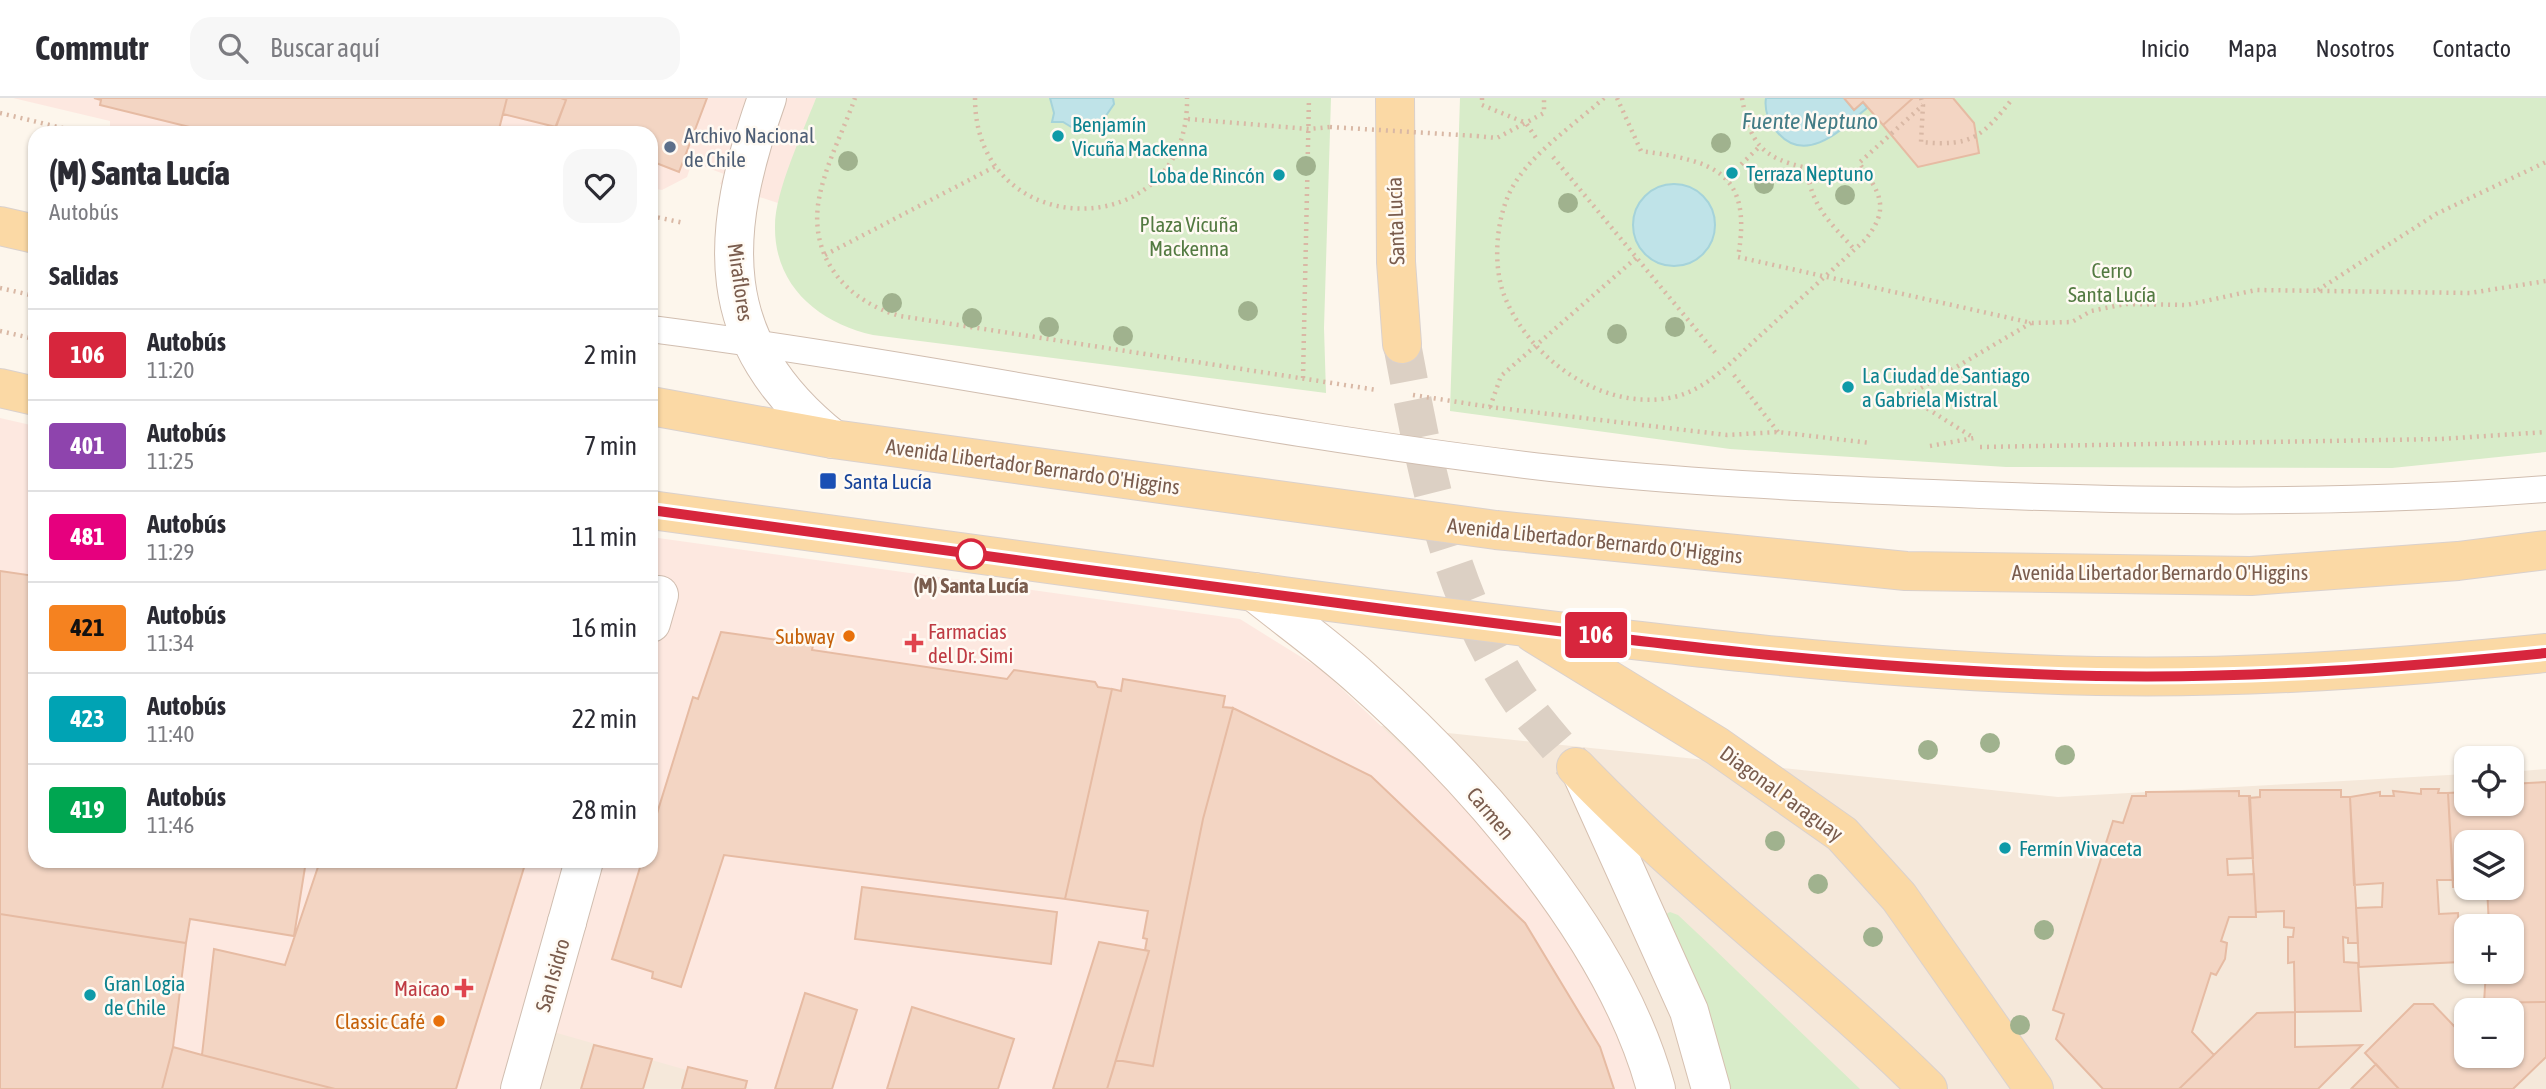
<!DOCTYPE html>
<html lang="es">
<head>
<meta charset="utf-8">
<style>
  body { margin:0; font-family:"Asap Condensed",sans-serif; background:#f7f7f7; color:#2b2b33; height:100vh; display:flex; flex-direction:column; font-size:26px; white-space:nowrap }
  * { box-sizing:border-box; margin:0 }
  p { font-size:23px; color:#7c7c81 }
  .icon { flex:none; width:38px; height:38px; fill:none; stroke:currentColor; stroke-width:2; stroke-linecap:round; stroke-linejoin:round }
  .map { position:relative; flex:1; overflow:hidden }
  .details { position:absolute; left:28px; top:28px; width:630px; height:742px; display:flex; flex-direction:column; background:#fff; border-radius:21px; box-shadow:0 2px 5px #0004 }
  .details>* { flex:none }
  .badge { padding:0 14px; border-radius:5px; font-size:24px; line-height:46px }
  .controls { position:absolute; left:2454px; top:648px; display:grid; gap:14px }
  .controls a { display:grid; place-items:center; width:70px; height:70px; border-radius:14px; background:#fff; box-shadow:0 2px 5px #0004; font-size:35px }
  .map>.badge { position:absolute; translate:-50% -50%; box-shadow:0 0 0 4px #fff }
  h2 { padding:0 21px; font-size:26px; line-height:63px }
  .round { display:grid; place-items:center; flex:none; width:74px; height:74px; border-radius:21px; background:#f7f7f7 }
  .headline { display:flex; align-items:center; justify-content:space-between; height:119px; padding:0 21px }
  h1 { font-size:33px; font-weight:800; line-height:52px }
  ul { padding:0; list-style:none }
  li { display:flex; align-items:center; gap:21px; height:91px; padding:0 21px; border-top:2px solid #e1e1e2 }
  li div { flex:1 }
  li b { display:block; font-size:26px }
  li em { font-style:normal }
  li .badge { min-width:77px; font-weight:700; text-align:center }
  header { display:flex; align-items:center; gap:42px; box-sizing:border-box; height:98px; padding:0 35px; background:#fff; border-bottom:2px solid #e1e1e2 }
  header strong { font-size:33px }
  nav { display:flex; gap:38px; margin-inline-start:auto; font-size:24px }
  .search { width:490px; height:63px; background:#f7f7f7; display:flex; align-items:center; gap:18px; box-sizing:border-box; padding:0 24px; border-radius:21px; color:#7c7c81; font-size:26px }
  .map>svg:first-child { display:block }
  .residential { fill:#f5e8da; fill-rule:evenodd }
  .commercial { fill:#fde8e0 }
  .green { fill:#d8ecc9 }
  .water { fill:#bfe3e8; stroke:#a5d3da; stroke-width:2 }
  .building { fill:#f3d5c3; stroke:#e6bba3; stroke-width:2 }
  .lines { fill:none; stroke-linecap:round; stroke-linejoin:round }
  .primary-tunnel { stroke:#dcd0c4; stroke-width:38; stroke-dasharray:38 19; stroke-linecap:butt }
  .service-casing { stroke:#d1beb0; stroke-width:28 }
  .pedestrian-casing { stroke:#d1beb0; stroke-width:40 }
  .minor-casing { stroke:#d1beb0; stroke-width:40 }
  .tertiary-casing { stroke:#d1beb0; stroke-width:40 }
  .secondary-casing { stroke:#d6c0b0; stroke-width:40 }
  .primary-casing { stroke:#dad1cd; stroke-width:40 }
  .path { stroke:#d9b8a5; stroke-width:4.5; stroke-dasharray:2 5; stroke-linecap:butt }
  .service { stroke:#fff; stroke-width:26 }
  .pedestrian { stroke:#fff; stroke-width:38 }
  .minor { stroke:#fff; stroke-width:38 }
  .tertiary { stroke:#fff; stroke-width:38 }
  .secondary { stroke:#fff; stroke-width:38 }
  .primary { stroke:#fbd9a5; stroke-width:38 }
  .path-bridge { stroke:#d9b8a5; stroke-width:4.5; stroke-dasharray:2 5; stroke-linecap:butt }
  .tree { fill:#a0b28e }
  .line-casing { stroke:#fff; stroke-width:16 }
  .line { stroke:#d7263d; stroke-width:10 }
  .culture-dot { fill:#0f9aa8; stroke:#fffaf3; stroke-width:2.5 }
  .service-dot { fill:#5c6f8a; stroke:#fffaf3; stroke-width:2.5 }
  .transit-dot { fill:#1a4fb4; stroke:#fffaf3; stroke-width:2.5 }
  .stop-dot { fill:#fff; stroke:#d7263d; stroke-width:3.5 }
  .food-dot { fill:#e8710a; stroke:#fffaf3; stroke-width:2.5 }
  .health-dot { fill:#e0444e; stroke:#fffaf3; stroke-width:2.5 }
  .labels { text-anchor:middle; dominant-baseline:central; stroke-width:5; stroke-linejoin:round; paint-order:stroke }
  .culture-label { font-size:21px; fill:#0d838f; stroke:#fffaf3; text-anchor:start }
  .service-label { font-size:21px; fill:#4e5e75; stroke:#fffaf3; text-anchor:start }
  .street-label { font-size:21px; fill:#7a5c4d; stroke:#fffaf3 }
  .park-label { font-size:21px; fill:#537a41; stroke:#fffaf3 }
  .transit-label { font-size:21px; fill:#164399; stroke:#fffaf3; text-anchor:start }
  .stop-label { font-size:21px; font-weight:bold; fill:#7a5c4d; stroke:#fffaf3 }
  .health-label { font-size:21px; fill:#be3a42; stroke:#fffaf3; text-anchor:start }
  .food-label { font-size:21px; fill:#c56008; stroke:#fffaf3; text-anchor:end }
  .water-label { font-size:23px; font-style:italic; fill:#437c86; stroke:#fffaf3 }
</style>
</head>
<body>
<header>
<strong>Commutr</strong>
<div class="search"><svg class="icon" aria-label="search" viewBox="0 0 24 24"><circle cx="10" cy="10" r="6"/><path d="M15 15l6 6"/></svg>Buscar aquí</div>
<nav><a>Inicio</a><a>Mapa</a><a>Nosotros</a><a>Contacto</a></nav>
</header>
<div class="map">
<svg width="2546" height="991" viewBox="0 0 2546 991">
  <rect width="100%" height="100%" fill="#fdf6ec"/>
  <path class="residential" d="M0,398L35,763H651L972,585L2058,699L2466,676V705H2511V674L2546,671V991H0ZM2466,744H2511V789H2466ZM2466,828H2511V873H2466ZM2466,912H2511V957H2466Z"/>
  <path class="commercial" d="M13,0H816L778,105L720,86L724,76L692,64L687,79L662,92L651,90V35H133L110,30V23Z
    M0,320L35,328V763H651V439L1240,521L1322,572L1517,757L1630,953L1640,991H753L529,927L509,991H310L0,902Z"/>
  <path class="green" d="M816,0H1331L1324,230L1326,295L873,237C819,225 774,188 775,128C775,93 803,34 816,0Z
    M1460,0H2546V354L2392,370L2006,369L1730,351L1450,313Z
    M1670,814L1678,817L1711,848L1860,991H1723L1662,818Z"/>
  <path class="water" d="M1050,0H1113L1114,6L1103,22V30L1078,33L1063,24H1052L1054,15Z
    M1766,0H1844L1854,12L1863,4L1867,10C1844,29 1807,68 1778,35C1769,26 1764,12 1766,0Z
    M1633 127a41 41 0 1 1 82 0a41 41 0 1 1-82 0Z"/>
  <path class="building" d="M94,0H507L498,35H214L100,7L101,2Z
    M507,0H561L566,2L556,29L503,16Z
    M561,0H707L679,74L651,63V35H553L566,2Z
    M1844,0H1913L1883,27L1863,4L1854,12Z
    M1913,0H1953L1974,25L1979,55L1918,69L1883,27Z
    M0,473L35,478V763H306L294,838L190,821L186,845L0,816Z
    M721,534L813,547L812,552L1007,581L1014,572L1095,584L1098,589L1112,591L1065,801L724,757L681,889L652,880L653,874L612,861L642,763H651V735L693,599L698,601Z
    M1123,581L1225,598L1223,609L1233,610L1203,721L1153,968L1116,962L1149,853L1145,852L1147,841L1143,840L1148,813L1065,801L1112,591L1121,593Z
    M1233,610L1371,678L1525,825L1600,949L1614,991H1107L1116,962L1153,968L1203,721Z
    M2546,684V904L2484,905L2486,873H2511V828H2489L2487,789H2511V744H2466V788L2453,789L2448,695L2466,694V705H2511V686Z
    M2421,691H2439L2438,695H2448L2453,782H2437L2439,816L2458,815L2460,864L2359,869L2356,810L2382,809L2383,785L2354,787L2350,699L2380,694V698H2394L2393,693L2421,696Z
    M2260,692H2341V699H2350L2358,845H2348V840L2343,839L2344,864L2358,865L2361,913L2295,914L2294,864L2288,865V839H2293L2294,830L2284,829V813L2256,814L2249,700L2260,699Z
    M2239,693V698H2250L2253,760L2227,761L2228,777L2254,776L2256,819H2229L2221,843L2227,845L2225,861L2216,877L2211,875L2192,934L2214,957L2179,991H2103L2056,941L2064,916L2053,912L2113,723L2123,725L2132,698H2146V694Z
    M320,763H526L456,991H335L202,957L214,851L285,867Z
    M862,789L1057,814L1051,866L855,841Z
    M0,816L186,845L173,949L162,991H0Z
    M1099,844L1149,853L1107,991H1053Z
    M805,895L857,912L832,991H775Z
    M2546,904V959L2513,991H2399L2365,955L2414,906H2433L2454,928L2466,917V957H2511V912H2471L2478,905Z
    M912,909L1014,941L998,991H887Z
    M2295,914V949L2362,947L2318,991H2179L2257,915Z
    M594,947L652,961L643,991H581Z
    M173,949L202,957L335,991H162Z
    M2376,966L2399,991H2351Z
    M688,969L747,983L745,991H682Z"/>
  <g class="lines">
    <path class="primary-tunnel" d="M1402,246C1425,369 1448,498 1521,603C1538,626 1557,648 1576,669"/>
    <g class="service-casing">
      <path id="service" d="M651,231C952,270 1249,335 1551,370C1678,384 1805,390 1933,395C2138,404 2341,407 2546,391"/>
    </g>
    <g class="pedestrian-casing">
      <path id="pedestrian" d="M651,525L659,497
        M567,824L584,763"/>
    </g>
    <g class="minor-casing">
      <path id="minor" d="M520,991L567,824"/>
    </g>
    <g class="tertiary-casing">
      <path id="tertiary" d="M767,0C719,136 710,243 833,341"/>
    </g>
    <g class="secondary-casing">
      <path id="secondary" d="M1254,494C1290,523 1328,550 1362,581C1477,684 1615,839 1656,991
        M1582,676L1689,913L1711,991"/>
    </g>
    <g class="primary-casing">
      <path id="primary" d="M1395,0L1396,164L1402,246
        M0,128L35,136
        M0,290L35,298
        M651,308L833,341L1496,432L1906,473L2251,478L2458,463L2546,452
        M651,412C894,446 1138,479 1382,511C1619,541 1858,573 2097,578C2247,581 2397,570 2546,555
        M1533,535L1717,648L1842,736L1899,799L2034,991
        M1576,669C1686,784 1815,879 1928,991"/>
    </g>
    <path class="path" d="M855,0C843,34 823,71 818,107C811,163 849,204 900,218L1377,292
      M975,0C975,148 1190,147 1187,0
      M1482,0V7L1526,25L1538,43
      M1604,0C1573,28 1524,60 1508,98C1496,127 1493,167 1504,197C1529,262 1607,317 1678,298C1712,288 1737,258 1763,235C1797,204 1831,173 1865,142C1891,110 1880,95 1859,65L1923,7
      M1617,0L1641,53C1714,63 1753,74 1738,159L2032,225L2072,224L2091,213L2125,206L2187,207L2256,192L2470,195L2546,183
      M1742,0C1750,46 1762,60 1807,70C1811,109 1830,124 1855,152
      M1921,0L1923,7L1921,44C1972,49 1982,39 2013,0
      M0,15L83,35
      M1188,21L1309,31L1330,29
      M190,35L192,29
      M1477,38L1497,40L1544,15V0
      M1553,59L1718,258
      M1726,81L1758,50
      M651,118L684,125
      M825,157L996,68
      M0,190L35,198
      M2318,192L2436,116L2546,64
      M0,233L35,241
      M1734,277L1778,334
      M1303,280L1309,0
      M1413,297L1490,309L1727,337L1778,334L1870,345
      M1490,309L1501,278L1636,160
      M1930,348L1974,340L1907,298L2031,225
      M1980,349L2441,341L2546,334"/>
    <use href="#service" class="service"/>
    <use href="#pedestrian" class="pedestrian"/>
    <use href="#minor" class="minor"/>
    <use href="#tertiary" class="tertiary"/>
    <use href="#secondary" class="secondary"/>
    <use href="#primary" class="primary"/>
    <path class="path-bridge" d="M1330,29L1477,38"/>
  </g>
  <g class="tree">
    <circle cx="1721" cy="45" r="10"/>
    <circle cx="848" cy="63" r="10"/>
    <circle cx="1306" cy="68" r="10"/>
    <circle cx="1764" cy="86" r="10"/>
    <circle cx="1845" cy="97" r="10"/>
    <circle cx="1568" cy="105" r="10"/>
    <circle cx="892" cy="205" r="10"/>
    <circle cx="1248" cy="213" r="10"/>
    <circle cx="972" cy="220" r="10"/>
    <circle cx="1049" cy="229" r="10"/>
    <circle cx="1675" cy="229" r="10"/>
    <circle cx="1617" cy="236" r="10"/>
    <circle cx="1123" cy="238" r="10"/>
    <circle cx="1990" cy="645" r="10"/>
    <circle cx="1928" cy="652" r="10"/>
    <circle cx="2065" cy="657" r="10"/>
    <circle cx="1775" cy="743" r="10"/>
    <circle cx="1818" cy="786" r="10"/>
    <circle cx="2044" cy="832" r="10"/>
    <circle cx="1873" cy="839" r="10"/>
    <circle cx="2020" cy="927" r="10"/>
  </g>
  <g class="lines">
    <g class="line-casing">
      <path id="line" d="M651,412C898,446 1144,480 1391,512C1625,542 1861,573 2097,578C2247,581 2397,570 2546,555"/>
    </g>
    <use href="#line" class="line"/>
  </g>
  <g class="culture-dot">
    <circle cx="1058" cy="38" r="7"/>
    <circle cx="1732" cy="75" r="7"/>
    <circle cx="1279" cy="77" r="7"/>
    <circle cx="1848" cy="289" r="7"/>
    <circle cx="2005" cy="750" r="7"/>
    <circle cx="90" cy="897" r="7"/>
  </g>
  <circle class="service-dot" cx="670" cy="49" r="7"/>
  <rect class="transit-dot" x="819" y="374" width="18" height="18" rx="3.5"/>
  <circle class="stop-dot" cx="971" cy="456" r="14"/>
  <g class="food-dot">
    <circle cx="849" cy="538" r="7"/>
    <circle cx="439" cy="923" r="7"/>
  </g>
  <g class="health-dot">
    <path d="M910.5 534.5h7v7h7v7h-7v7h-7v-7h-7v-7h7z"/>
    <path d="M460.5 879.5h7v7h7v7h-7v7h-7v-7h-7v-7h7z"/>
  </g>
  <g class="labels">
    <g class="culture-label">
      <text x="1072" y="26">Benjamín<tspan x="1072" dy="24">Vicuña Mackenna</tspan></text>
      <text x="1746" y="75">Terraza Neptuno</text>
      <text x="1265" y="77" text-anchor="end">Loba de Rincón</text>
      <text x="1862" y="277">La Ciudad de Santiago<tspan x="1862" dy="24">a Gabriela Mistral</tspan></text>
      <text x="2019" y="750">Fermín Vivaceta</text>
      <text x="104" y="885">Gran Logia<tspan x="104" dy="24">de Chile</tspan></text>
    </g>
    <g class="service-label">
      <text x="684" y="37">Archivo Nacional<tspan x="684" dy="24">de Chile</tspan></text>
    </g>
    <g class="street-label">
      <text transform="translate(1395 123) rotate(-92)">Santa Lucía</text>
      <text transform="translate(741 184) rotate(82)">Miraflores</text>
      <text transform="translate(1033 368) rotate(8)">Avenida Libertador Bernardo O'Higgins</text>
      <text transform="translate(1595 442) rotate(6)">Avenida Libertador Bernardo O'Higgins</text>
      <text x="2160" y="474">Avenida Libertador Bernardo O'Higgins</text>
      <text transform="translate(1782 695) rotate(36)">Diagonal Paraguay</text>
      <text transform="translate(1491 715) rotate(50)">Carmen</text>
      <text transform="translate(552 877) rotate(-74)">San Isidro</text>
    </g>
    <g class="park-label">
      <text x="1189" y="126">Plaza Vicuña<tspan x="1189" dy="24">Mackenna</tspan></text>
      <text x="2112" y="172">Cerro<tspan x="2112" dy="24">Santa Lucía</tspan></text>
    </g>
    <g class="transit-label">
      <text x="844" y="383">Santa Lucía</text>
    </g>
    <g class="stop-label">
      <text x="971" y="487">(M) Santa Lucía</text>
    </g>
    <g class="health-label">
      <text x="928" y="533">Farmacias<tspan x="928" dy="24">del Dr. Simi</tspan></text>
      <text x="450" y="890" text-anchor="end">Maicao</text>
    </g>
    <g class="food-label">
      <text x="835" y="538">Subway</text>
      <text x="425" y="923">Classic Café</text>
    </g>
    <g class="water-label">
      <text x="1810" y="23">Fuente Neptuno</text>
    </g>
  </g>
</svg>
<div class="controls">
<a><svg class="icon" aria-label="locate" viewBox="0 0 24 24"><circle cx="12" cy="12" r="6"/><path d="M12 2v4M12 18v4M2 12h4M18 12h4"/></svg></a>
<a><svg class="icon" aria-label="layers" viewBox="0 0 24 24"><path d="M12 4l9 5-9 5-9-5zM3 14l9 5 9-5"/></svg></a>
<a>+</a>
<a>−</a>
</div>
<b class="badge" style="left:1596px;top:537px;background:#d7263d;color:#fff">106</b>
<section class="details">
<div class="headline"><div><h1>(M) Santa Lucía</h1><p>Autobús</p></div><a class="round"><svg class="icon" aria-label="heart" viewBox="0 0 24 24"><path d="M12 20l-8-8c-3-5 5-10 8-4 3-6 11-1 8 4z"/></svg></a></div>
<h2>Salidas</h2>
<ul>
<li><span class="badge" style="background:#d7263d;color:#fff">106</span><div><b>Autobús</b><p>11:20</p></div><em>2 min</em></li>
<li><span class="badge" style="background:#8e44ad;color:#fff">401</span><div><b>Autobús</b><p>11:25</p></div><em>7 min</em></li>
<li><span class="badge" style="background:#e6007e;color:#fff">481</span><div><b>Autobús</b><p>11:29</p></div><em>11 min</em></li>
<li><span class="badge" style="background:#f58220;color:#111">421</span><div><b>Autobús</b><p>11:34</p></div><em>16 min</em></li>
<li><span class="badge" style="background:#00a3b4;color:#fff">423</span><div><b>Autobús</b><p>11:40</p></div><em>22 min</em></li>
<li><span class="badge" style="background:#00a651;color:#fff">419</span><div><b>Autobús</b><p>11:46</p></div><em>28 min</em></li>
</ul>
</section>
</div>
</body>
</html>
